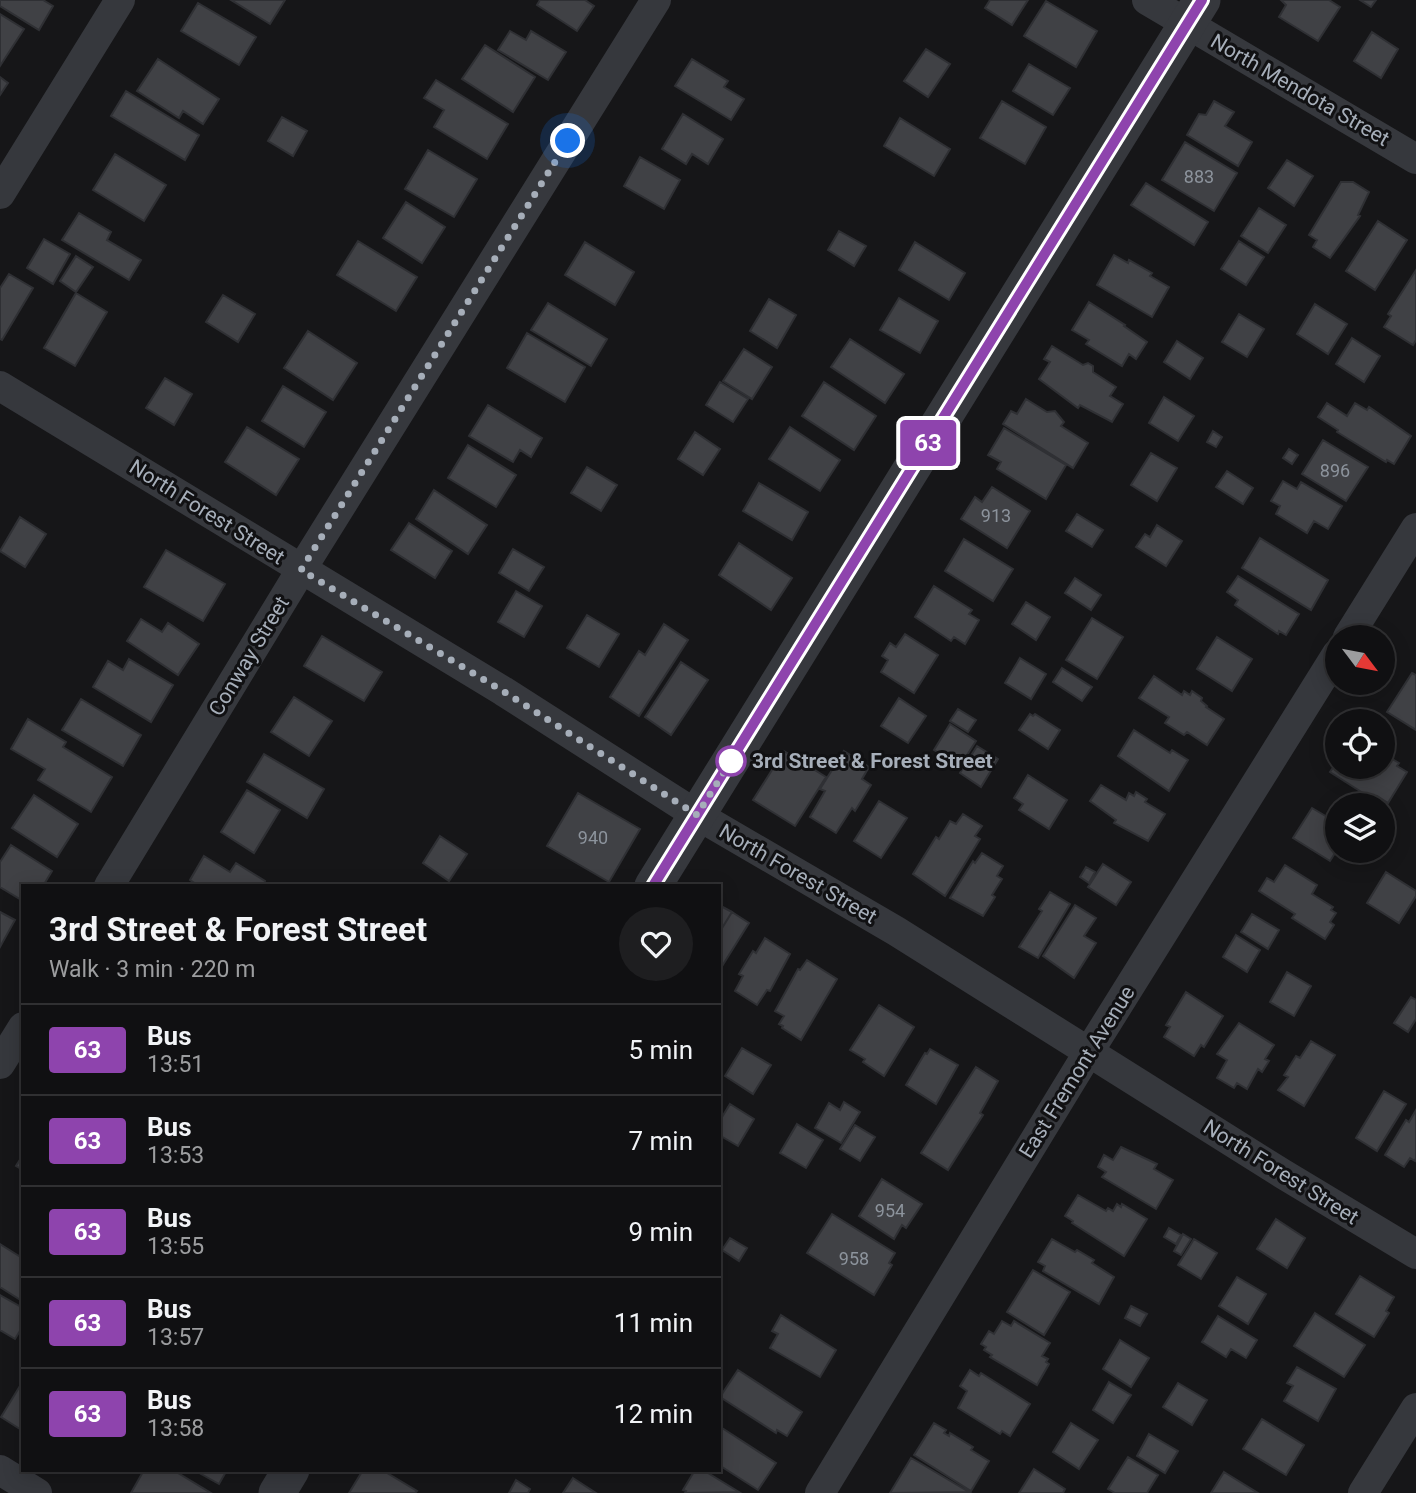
<!DOCTYPE html>
<html lang="en">
<head>
<meta charset="utf-8">
<style>
  body { margin:0; font-family:Roboto,sans-serif; background:#1e1e20; color:#f1f3f6; height:100vh; display:flex; flex-direction:column; font-size:26px; white-space:nowrap }
  * { box-sizing:border-box; margin:0 }
  p { font-size:23px; color:#9c9d9f }
  .icon { flex:none; width:38px; height:38px; fill:none; stroke:currentColor; stroke-width:2; stroke-linecap:round; stroke-linejoin:round }
  .map { position:relative; flex:1; overflow:hidden }
  .side { position:absolute; left:21px; top:884px; width:700px; height:588px; display:flex; flex-direction:column; background:#101012; border-radius:0px; box-shadow:0 4px 18px #0003,0 0 0 2px #303032 }
  .side>* { flex:none }
  .badge { padding:0 14px; border-radius:5px; font-size:24px; line-height:46px }
  .needle { width:46px; rotate:122deg }
  .tools { position:absolute; left:1325px; top:625px; display:grid; gap:14px }
  .tools a { display:grid; place-items:center; width:70px; height:70px; border-radius:50%; background:#101012; box-shadow:0 4px 18px #0003,0 0 0 2px #303032; font-size:35px }
  .you { position:absolute; width:35px; height:35px; margin:-18px; border:5px solid #fff; border-radius:50%; background:#1a73e8; box-shadow:0 0 0 10px #1a73e833 }
  .map>.badge { position:absolute; translate:-50% -50%; box-shadow:0 0 0 4px #fff }
  .round { display:grid; place-items:center; flex:none; width:74px; height:74px; border-radius:37px; background:#1e1e20 }
  .headline { display:flex; align-items:center; justify-content:space-between; height:119px; padding:0 28px }
  h1 { font-size:33px; font-weight:700; line-height:52px }
  ul { padding:0; list-style:none }
  li { display:flex; align-items:center; gap:21px; height:91px; padding:0 28px; border-top:2px solid #303032 }
  li div { flex:1 }
  li b { display:block; font-size:26px }
  li em { font-style:normal }
  li .badge { min-width:77px; font-weight:700; text-align:center }
  .map>svg:first-child { display:block }
  .building { fill:#404145; stroke:#2f3034; stroke-width:2 }
  .lines { fill:none; stroke-linecap:round; stroke-linejoin:round }
  .minor { stroke:#36383d; stroke-width:30 }
  .tertiary { stroke:#36383d; stroke-width:37 }
  .line-casing { stroke:#fff; stroke-width:16 }
  .line { stroke:#8e44ad; stroke-width:10 }
  .walk { stroke:#a6aeb9; stroke-width:7; stroke-dasharray:0 12.6 }
  .stop-dot { fill:#fff; stroke:#8e44ad; stroke-width:3.5 }
  .labels { text-anchor:middle; dominant-baseline:central; stroke-width:6; stroke-linejoin:round; paint-order:stroke }
  .number-label { font-size:18px; fill:#8c939c }
  .street-label { font-size:21px; fill:#a6aeb9; stroke:#111113 }
  .stop-label { font-size:21px; font-weight:bold; fill:#a6aeb9; stroke:#111113; text-anchor:start }
</style>
</head>
<body>
<div class="map">
<svg width="1416" height="1493" viewBox="0 0 1416 1493">
  <rect width="100%" height="100%" fill="#161618"/>
  <path class="building" d="M0,0H43L53,6L39,30L0,6Z
    M231,0H285L270,24Z
    M540,0H585L594,6L577,31L537,5Z
    M990,0H1028L1012,25L985,8Z
    M1281,0H1329L1340,7L1318,41L1279,17L1286,5Z
    M1360,0H1376L1371,7Z
    M1046,1L1097,31L1076,67L1024,36Z
    M198,3L256,37L239,65L181,31Z
    M0,14L24,29L0,66Z
    M510,31L526,40L531,31L566,52L548,80L498,50Z
    M1372,32L1398,49L1381,78L1354,61Z
    M485,45L535,77L513,112L462,79Z
    M926,49L950,64L928,97L904,81Z
    M158,59L219,99L203,124L183,111L179,118L137,91Z
    M692,59L728,81L724,87L744,99L731,120L675,86Z
    M1029,64L1070,88L1053,115L1013,91Z
    M0,77L8,83L0,95Z
    M436,80L508,124L487,159L434,127L444,110L424,98Z
    M126,91L199,135L185,160L111,116Z
    M1002,101L1046,127L1025,164L980,138Z
    M1214,101L1234,112L1225,126L1252,142L1238,166L1187,135L1199,114L1206,115Z
    M683,114L723,139L708,164L692,154L686,164L662,149Z
    M282,117L307,131L293,156L268,141Z
    M900,118L950,149L934,176L884,146Z
    M1185,142L1237,173L1214,211L1162,180Z
    M428,150L477,179L454,217L405,189Z
    M115,154L166,185L144,221L93,190Z
    M640,157L680,180L664,209L624,186Z
    M1287,160L1313,176L1294,206L1268,188Z
    M1341,182H1353L1369,192L1358,215L1360,216L1330,258L1313,247L1317,240L1309,235Z
    M1146,183L1208,222L1194,245L1131,205Z
    M406,202L445,227L422,263L383,238Z
    M1259,208L1286,225L1268,253L1241,236Z
    M79,213L111,232L107,240L141,260L129,280L62,240Z
    M1378,221L1407,240L1375,290L1346,271Z
    M839,231L866,246L854,266L828,250Z
    M44,239L70,254L53,284L27,268Z
    M358,241L417,277L396,311L337,275Z
    M1239,241L1264,257L1246,285L1221,269Z
    M585,242L634,272L615,305L565,275Z
    M915,242L965,273L949,300L899,270Z
    M1114,255L1128,263L1129,260L1152,273L1150,276L1169,287L1152,317L1097,285Z
    M76,256L93,267L76,292L60,281Z
    M1416,270V340L1413,345L1384,327L1391,316L1388,314Z
    M9,274L33,288L2,340L0,339V288Z
    M76,293L107,312L75,366L44,348Z
    M223,295L255,314L238,342L206,322Z
    M899,298L938,321L920,353L880,330Z
    M769,299L796,315L777,348L750,331Z
    M1089,302L1125,325L1124,326L1147,342L1136,359L1129,354L1122,366L1086,344L1089,340L1072,330Z
    M548,303L607,339L591,366L531,330Z
    M1315,304L1347,324L1328,354L1297,334Z
    M1239,314L1264,329L1247,357L1222,342Z
    M308,331L357,363L333,400L284,368Z
    M527,333L585,367L565,402L507,368Z
    M1352,338L1380,356L1364,382L1336,364Z
    M850,339L904,374L885,403L831,367Z
    M1177,341L1203,358L1190,379L1164,362Z
    M1052,346L1083,365L1088,363L1093,366V372L1116,387L1110,396L1123,404L1112,422L1080,405L1078,408L1039,379L1050,362L1044,359Z
    M744,349L772,367L752,399L723,381Z
    M165,378L192,394L174,425L146,408Z
    M720,382L748,399L733,422L706,405Z
    M824,382L876,416L854,450L802,416Z
    M283,386L326,412L304,447L262,421Z
    M1164,397L1194,416L1178,441L1149,423Z
    M1026,399L1047,412L1055,411L1064,422L1061,426L1088,443L1073,468L1003,424L1011,411L1017,414Z
    M1327,403L1347,416L1355,403L1367,410L1369,407L1411,436L1394,464L1387,460L1386,462L1337,432L1338,430L1318,417Z
    M488,405L542,438L531,457L520,450L513,462L469,436Z
    M247,427L299,459L276,495L225,462Z
    M790,427L840,460L820,491L769,459Z
    M1004,428L1066,465L1046,499L997,469L1001,462L988,455Z
    M1213,431L1222,437L1216,447L1207,442Z
    M695,432L720,449L703,475L678,459Z
    M1323,440L1368,467L1346,501L1302,474Z
    M468,445L516,475L496,507L448,478Z
    M1289,449L1298,455L1292,464L1283,458Z
    M1151,453L1177,468L1157,501L1131,485Z
    M587,467L617,485L601,511L571,493Z
    M1227,471L1253,488L1243,504L1216,487Z
    M1283,481L1297,489L1301,482L1342,506L1328,529L1314,521L1307,533L1276,514L1280,506L1271,501Z
    M759,483L808,512L792,540L743,511Z
    M992,487L1030,511L1007,548L961,519L975,497L982,502Z
    M434,490L487,525L468,554L416,519Z
    M1077,514L1103,530L1092,547L1066,531Z
    M20,517L46,534L25,567L0,551Z
    M409,523L452,551L435,578L391,550Z
    M1157,525L1182,541L1166,566L1136,547L1145,534L1150,537Z
    M1260,538L1328,580L1311,610L1242,568Z
    M964,539L1013,569L993,601L945,571Z
    M739,543L792,578L771,610L719,575Z
    M513,549L544,567L529,591L499,573Z
    M166,550L225,584L203,621L144,587Z
    M1238,576L1299,614L1286,635L1279,631L1278,634L1235,605L1238,600L1227,592Z
    M1075,578L1101,595L1091,610L1065,593Z
    M934,586L972,610L969,614L979,620L965,644L954,637L951,641L915,617Z
    M516,591L542,606L524,637L498,622Z
    M1026,602L1050,617L1036,640L1012,624Z
    M587,615L619,634L599,667L567,648Z
    M1092,618L1123,637L1097,679L1066,660Z
    M141,619L162,632L168,623L199,644L178,675L127,641Z
    M664,624L688,640L639,716L610,697L639,651L645,655Z
    M905,634L938,655L914,693L881,672L888,660L882,656L890,643L896,647Z
    M322,636L382,672L364,701L304,666Z
    M1217,637L1252,659L1232,691L1197,669Z
    M1020,658L1046,674L1031,699L1005,683Z
    M129,659L173,685L151,722L93,687L108,661L123,670Z
    M681,662L708,680L671,735L645,717Z
    M1062,668L1092,687L1082,701L1053,682Z
    M1412,673L1416,675V730L1387,712Z
    M1154,676L1182,695L1184,691L1190,695L1192,691L1202,698L1201,701L1207,706L1206,707L1224,719L1207,745L1187,732L1184,735L1165,723L1169,717L1139,698Z
    M294,697L332,721L309,756L271,732Z
    M899,698L926,716L908,743L881,726Z
    M81,699L141,735L123,766L62,730Z
    M958,709L976,720L968,732L950,721Z
    M1030,714L1033,716L1035,714L1060,730L1048,749L1019,730Z
    M28,719L66,742L63,747L112,777L91,812L38,780L45,769L11,749Z
    M950,724L976,741L960,766L934,750Z
    M1134,730L1170,753L1172,750L1188,760L1169,791L1118,756Z
    M977,746L998,759L981,787L960,773Z
    M784,751L826,777L795,826L753,800Z
    M844,751L869,767L862,779L871,785L855,811L852,808L836,833L810,817L825,791L820,789Z
    M1382,753L1399,763L1397,766L1407,772L1388,803L1377,796L1374,800L1330,772L1337,762V766H1382Z
    M264,754L324,789L307,818L247,782Z
    M1028,775L1067,800L1049,829L1019,810L1023,804L1014,798Z
    M1101,785L1126,800L1129,793L1134,796L1136,792L1147,799L1145,802L1165,814L1148,841L1114,823L1116,820L1090,801Z
    M247,790L280,810L254,853L221,832Z
    M578,793L640,829L609,882L547,846Z
    M34,795L78,824L57,857L12,828Z
    M879,801L907,818L881,858L854,841Z
    M1312,808L1329,818L1335,808L1337,809V850L1330,861L1293,838Z
    M963,814L982,826L975,836L980,839L945,896L913,874L936,837L939,839L950,821L956,824Z
    M440,836L467,854L449,881L423,863Z
    M11,845L52,871L43,886H23V901L0,887V862Z
    M1338,850H1360L1354,861Z
    M982,853L1003,866L997,876L1002,879L992,895L995,897L983,916L950,898L973,861L975,863Z
    M204,856L230,872L236,863L265,881L263,886H199L190,880Z
    M1103,864L1131,882L1116,905L1088,887Z
    M1285,865L1317,885L1312,894L1333,907L1331,910L1336,913L1330,922L1334,925L1325,939L1292,918L1295,914L1259,891L1267,878L1274,882Z
    M1086,867L1095,872L1089,883L1080,877Z
    M1386,872L1416,891V896L1399,923L1367,903Z
    M1050,892L1070,904L1038,958L1019,947L1042,911L1039,909Z
    M719,905L732,912L719,933Z
    M1075,905L1096,918L1084,936L1096,943L1074,978L1043,956Z
    M0,912L15,920L0,947Z
    M732,912L749,923L719,971V933Z
    M1252,914L1279,930L1268,949L1241,932Z
    M1236,935L1260,950L1247,972L1223,957Z
    M765,938L790,954L770,991L767,990L757,1005L735,991L743,976L739,974L753,951L756,953Z
    M807,960L837,979L801,1040L782,1028L783,1026L779,1024L784,1016L775,1011L798,969L800,970Z
    M1287,972L1311,986L1294,1016L1270,1002Z
    M1186,992L1223,1016L1204,1047L1201,1045L1194,1056L1164,1037L1170,1027L1166,1025Z
    M1411,997L1416,1000V1019L1408,1032L1394,1023Z
    M879,1005L914,1027L884,1076L863,1062L865,1059L850,1050Z
    M1239,1023L1274,1045L1265,1059L1269,1061L1262,1072L1258,1069L1247,1089L1237,1083L1234,1088L1217,1078L1227,1060L1217,1054Z
    M1311,1041L1335,1055L1304,1106L1278,1090L1288,1077L1284,1075L1296,1056L1300,1058Z
    M742,1048L771,1065L753,1094L725,1076Z
    M930,1049L958,1065L936,1104L906,1085L925,1053L927,1054Z
    M976,1067L998,1081L980,1113L983,1115L948,1170L921,1153Z
    M1384,1091L1406,1104L1377,1151L1356,1138Z
    M844,1102L860,1112L841,1143L815,1128L829,1103L840,1110Z
    M730,1104L754,1119L738,1146L719,1135V1122Z
    M1416,1110V1158L1415,1161L1410,1158L1404,1167L1385,1155L1406,1120L1409,1122Z
    M797,1124L823,1140L806,1168L780,1153Z
    M855,1125L875,1137L860,1161L840,1149Z
    M1121,1147L1157,1164L1154,1169L1173,1180L1156,1209L1102,1177L1106,1172L1098,1167L1104,1155L1113,1160Z
    M23,1155V1170L16,1166Z
    M882,1179L922,1204L906,1228L902,1225L894,1239L859,1216Z
    M1078,1195L1106,1211L1108,1208L1113,1211L1117,1204L1121,1207L1122,1204L1147,1219L1124,1256L1072,1223L1073,1221L1065,1216Z
    M832,1214L895,1253L889,1263L892,1265L874,1295L807,1253Z
    M1276,1219L1305,1238L1287,1268L1257,1249Z
    M1169,1228L1181,1235L1176,1244L1164,1237Z
    M1183,1234L1191,1239L1181,1255L1174,1251Z
    M730,1238L747,1248L739,1261L722,1250Z
    M1052,1239L1075,1252L1077,1250L1094,1260L1092,1263L1114,1277L1099,1304L1043,1271L1045,1266L1038,1262Z
    M1194,1239L1217,1253L1201,1279L1178,1265Z
    M0,1244L19,1256L23,1251L22,1301L0,1287Z
    M1033,1270L1070,1292L1044,1335L1007,1312Z
    M1360,1276L1394,1297L1386,1311L1389,1313L1374,1337L1336,1314Z
    M1237,1277L1266,1294L1248,1324L1219,1306Z
    M0,1295L23,1308V1326L15,1339L0,1330Z
    M1131,1306L1147,1314L1140,1326L1125,1318Z
    M1315,1313L1365,1345L1344,1377L1294,1346Z
    M781,1315L836,1350L820,1377L770,1348L778,1334L772,1331Z
    M1218,1316L1257,1340L1246,1358L1231,1349L1226,1357L1202,1342Z
    M1002,1321L1011,1326L1014,1321L1050,1343L1042,1356L1048,1359L1046,1362L1049,1364L1037,1385L990,1357L992,1355L984,1350L986,1347L981,1344L989,1331L994,1334Z
    M1120,1340L1149,1358L1131,1387L1103,1369Z
    M1297,1367L1336,1389L1318,1421L1284,1401L1293,1386L1287,1383Z
    M738,1370L802,1412L787,1436L777,1430L776,1433L720,1397Z
    M970,1370L979,1376L981,1373L1030,1404L1010,1436L1002,1431L1000,1434L958,1408L967,1391L960,1386Z
    M23,1381V1431L1,1417Z
    M1109,1382L1131,1395L1113,1423L1093,1410Z
    M1178,1383L1207,1400L1192,1425L1163,1407Z
    M1262,1419L1304,1445L1286,1475L1243,1449Z
    M934,1423L946,1430L944,1433L949,1436L950,1433L973,1447L971,1450L989,1461L971,1491L914,1455Z
    M1071,1423L1098,1440L1079,1469L1053,1452Z
    M719,1426L776,1463L758,1490L719,1465Z
    M1149,1434L1178,1451L1165,1473L1137,1456Z
    M1128,1457L1158,1475L1147,1493H1115L1108,1489Z
    M911,1458L920,1463L969,1492L890,1493Z
    M1034,1469L1065,1489L1063,1493H1019Z
    M144,1470H173L211,1493H131Z
    M194,1470H227L219,1484Z
    M363,1470H382L417,1491L415,1493H349Z
    M695,1470H703L739,1492L685,1493L686,1491L683,1490Z
    M1224,1472L1258,1493H1211Z
    M573,1478L596,1493H563Z
    M516,1480L530,1489L528,1493H509Z"/>
  <g class="lines">
    <path class="minor" d="M1147,0L1416,159
      M0,194L120,0
      M0,386L503,691L697,815L896,931L1283,1174L1416,1254
      M1348,637L1416,528
      M109,886L301,570L656,0
      M0,1064L23,1027
      M0,1470L37,1493
      M820,1493L1088,1053L1337,654
      M1363,1493L1416,1408"/>
    <path class="tertiary" d="M653,886L1202,0
      M277,1493L291,1470"/>
  </g>
  <g class="lines">
    <g class="line-casing">
      <path id="line" d="M653,886L1202,0"/>
    </g>
    <use href="#line" class="line"/>
    <path class="walk" d="M568,141L301,570L503,691L697,815L731,761"/>
  </g>
  <circle class="stop-dot" cx="731" cy="761" r="14"/>
  <g class="labels">
    <g class="number-label">
      <text x="1199" y="176">883</text>
      <text x="1335" y="470">896</text>
      <text x="996" y="515">913</text>
      <text x="593" y="837">940</text>
      <text x="890" y="1210">954</text>
      <text x="854" y="1258">958</text>
    </g>
    <g class="street-label">
      <text transform="translate(1300 90) rotate(30)">North Mendota Street</text>
      <text transform="translate(207 512) rotate(32)">North Forest Street</text>
      <text transform="translate(249 656) rotate(-59)">Conway Street</text>
      <text transform="translate(798 874) rotate(30)">North Forest Street</text>
      <text transform="translate(1077 1072) rotate(-58)">East Fremont Avenue</text>
      <text transform="translate(1281 1172) rotate(32)">North Forest Street</text>
    </g>
    <g class="stop-label">
      <text x="752" y="761">3rd Street &amp; Forest Street</text>
    </g>
  </g>
</svg>
<div class="tools">
<a><svg class="needle" viewBox="-14 -14 28 28"><path d="M0-13l5 13h-10z" fill="#e53935"/><path d="M0 13l5-13h-10z" fill="#9c9d9f"/></svg></a>
<a><svg class="icon" aria-label="locate" viewBox="0 0 24 24"><circle cx="12" cy="12" r="6"/><path d="M12 2v4M12 18v4M2 12h4M18 12h4"/></svg></a>
<a><svg class="icon" aria-label="layers" viewBox="0 0 24 24"><path d="M12 4l9 5-9 5-9-5zM3 14l9 5 9-5"/></svg></a>
</div>
<div class="you" style="left:568px;top:141px"></div>
<b class="badge" style="left:928px;top:443px;background:#8e44ad;color:#fff">63</b>
<section class="side">
<div class="headline"><div><h1>3rd Street &amp; Forest Street</h1><p>Walk · 3 min · 220 m</p></div><a class="round"><svg class="icon" aria-label="heart" viewBox="0 0 24 24"><path d="M12 20l-8-8c-3-5 5-10 8-4 3-6 11-1 8 4z"/></svg></a></div>
<ul>
<li><span class="badge" style="background:#8e44ad;color:#fff">63</span><div><b>Bus</b><p>13:51</p></div><em>5 min</em></li>
<li><span class="badge" style="background:#8e44ad;color:#fff">63</span><div><b>Bus</b><p>13:53</p></div><em>7 min</em></li>
<li><span class="badge" style="background:#8e44ad;color:#fff">63</span><div><b>Bus</b><p>13:55</p></div><em>9 min</em></li>
<li><span class="badge" style="background:#8e44ad;color:#fff">63</span><div><b>Bus</b><p>13:57</p></div><em>11 min</em></li>
<li><span class="badge" style="background:#8e44ad;color:#fff">63</span><div><b>Bus</b><p>13:58</p></div><em>12 min</em></li>
</ul>
</section>
</div>
</body>
</html>
